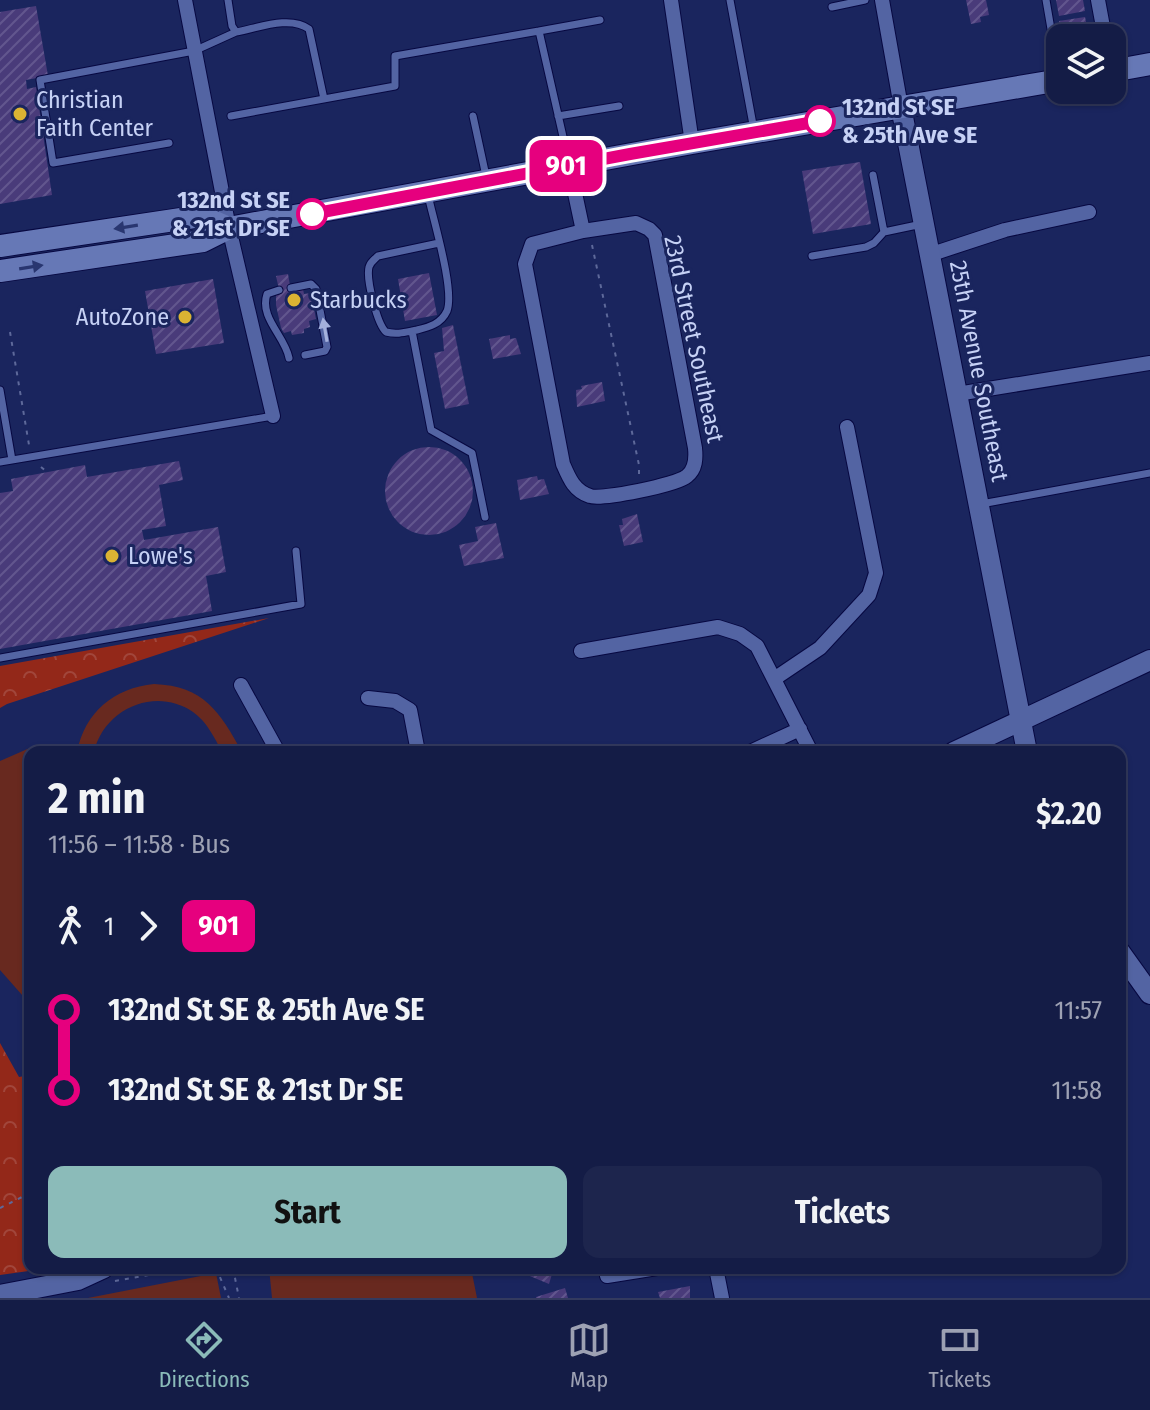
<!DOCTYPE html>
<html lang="en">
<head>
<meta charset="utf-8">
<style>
  body { margin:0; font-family:"Fira Sans Condensed",sans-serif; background:#1d254d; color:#f1f3f6; height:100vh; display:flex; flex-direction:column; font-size:30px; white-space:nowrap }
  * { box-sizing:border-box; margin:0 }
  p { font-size:26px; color:#9da1b3 }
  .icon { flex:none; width:44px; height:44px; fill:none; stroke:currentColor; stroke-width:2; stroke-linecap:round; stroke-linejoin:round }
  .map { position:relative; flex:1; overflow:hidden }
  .details { position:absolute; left:24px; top:746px; width:1102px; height:528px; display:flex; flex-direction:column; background:#141c46; border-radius:16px; box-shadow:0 2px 6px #0004,0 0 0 2px #333a5f }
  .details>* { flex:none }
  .badge { padding:0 16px; border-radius:12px; font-size:28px; line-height:52px }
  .fabs { position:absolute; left:1046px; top:24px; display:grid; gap:16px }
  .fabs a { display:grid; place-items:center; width:80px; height:80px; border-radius:16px; background:#141c46; box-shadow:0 2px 6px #0004,0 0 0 2px #333a5f; font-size:40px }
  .map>.badge { position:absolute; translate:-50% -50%; box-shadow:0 0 0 4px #fff }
  .legs { display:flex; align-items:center; gap:12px; height:88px; padding:0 24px; font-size:26px }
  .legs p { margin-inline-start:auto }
  .headline { display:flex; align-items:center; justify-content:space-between; height:136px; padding:0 24px }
  h1 { font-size:44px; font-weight:700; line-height:60px }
  .primary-button { display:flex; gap:16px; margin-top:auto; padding:16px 24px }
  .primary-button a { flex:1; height:92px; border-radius:16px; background:#8bbbb9; color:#111; font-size:32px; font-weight:700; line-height:92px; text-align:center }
  .primary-button a+a { background:#1d254d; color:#f1f3f6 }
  ul { padding:0 24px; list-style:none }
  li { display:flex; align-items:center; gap:28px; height:80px; font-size:30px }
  li i { display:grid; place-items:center; width:12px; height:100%; margin:0 10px; background:currentColor }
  li i::after { content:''; width:20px; height:20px; margin:-10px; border:6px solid; border-radius:50%; background:#141c46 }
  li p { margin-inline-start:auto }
  li:first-child i { background:linear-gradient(#0000 50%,currentColor 0) }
  li:last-child i { background:linear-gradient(currentColor 50%,#0000 0) }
  .dock { display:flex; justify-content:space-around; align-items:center; height:112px; border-top:2px solid #333a5f; background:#141c46; font-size:22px; color:#9da1b3 }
  .dock a { display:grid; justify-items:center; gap:4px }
  .dock .active { color:#8bbbb9 }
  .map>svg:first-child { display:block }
  .grass { fill:#68291f }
  .forest { fill:url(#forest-crowns) }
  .building { fill:url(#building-hatch) }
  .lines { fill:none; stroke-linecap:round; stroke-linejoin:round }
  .lane-casing { stroke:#070841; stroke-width:9 }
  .street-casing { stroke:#070841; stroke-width:16 }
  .secondary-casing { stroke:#070841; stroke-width:22 }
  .primary-casing { stroke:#070841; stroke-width:24 }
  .path { stroke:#5e699a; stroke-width:2; stroke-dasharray:4 6; stroke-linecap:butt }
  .lane { stroke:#5364a3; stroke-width:7 }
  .street { stroke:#5364a3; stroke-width:14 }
  .secondary { stroke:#5364a3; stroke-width:20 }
  .primary { stroke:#6678b6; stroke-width:22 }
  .oneway { fill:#293670 }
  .oneway2 { fill:#a4b0dc }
  .line-1-casing { stroke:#fff; stroke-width:18 }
  .line-1 { stroke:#e6007e; stroke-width:12 }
  .poi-dot { fill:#dab333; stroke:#1a255e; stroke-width:3 }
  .stop-1-dot { fill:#fff; stroke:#e6007e; stroke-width:4 }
  .labels { text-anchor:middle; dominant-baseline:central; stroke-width:6; stroke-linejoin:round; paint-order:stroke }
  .poi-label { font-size:24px; fill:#c6d1f5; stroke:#1a255e; text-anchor:start }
  .stop-label { font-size:24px; font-weight:bold; fill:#c6d1f5; stroke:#1a255e; text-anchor:start }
  .street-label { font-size:24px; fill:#c6d1f5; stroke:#1a255e }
</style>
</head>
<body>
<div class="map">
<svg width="1150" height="1298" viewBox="0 0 1150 1298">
  <defs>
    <pattern id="forest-crowns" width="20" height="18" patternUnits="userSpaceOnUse" patternTransform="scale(2)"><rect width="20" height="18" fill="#932819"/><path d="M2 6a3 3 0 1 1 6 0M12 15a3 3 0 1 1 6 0" fill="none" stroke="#a1463b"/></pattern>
    <pattern id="building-hatch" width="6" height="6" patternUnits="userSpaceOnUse" patternTransform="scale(2)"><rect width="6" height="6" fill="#493b7a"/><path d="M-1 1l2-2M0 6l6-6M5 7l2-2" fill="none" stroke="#62568e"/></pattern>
  </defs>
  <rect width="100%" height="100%" fill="#1a255e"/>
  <path class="grass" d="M154,684C204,686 220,712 242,752H222C214,737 207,722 193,712C155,686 104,709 94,752H77C85,712 114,688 154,684Z
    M32,747L35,752H30V1004L0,970V761Z
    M269,1268H471L477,1298H272Z
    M216,1273L221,1298H88Z"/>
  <path class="forest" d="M269,618L7,704L0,708V666Z
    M0,1043L19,1077L30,1075V1268H50L0,1275Z"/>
  <path class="building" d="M966,0H986L989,15L980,17L981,22L971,24Z
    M1056,0H1083L1085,11L1059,16Z
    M36,6L48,76L26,80L27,89L36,87L52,195L0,204V12Z
    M1085,17L1089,36L1062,38L1059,21Z
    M860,162L871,224L813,234L802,171Z
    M429,273L437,315L405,321L398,279Z
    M288,274L291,291L303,289L304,294L311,293L316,319L309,321L310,327L304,329V333L292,335L291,331L284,333L281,328L276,305V295L280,294L276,276Z
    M213,279L224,343L156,354L145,291Z
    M453,325L469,404L445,409L434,353L444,351L442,328Z
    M510,335V339L516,338L521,354L493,359L489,339Z
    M602,382L605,401L577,407L576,390L582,389L581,386Z
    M385 491a44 44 0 1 1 88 0a44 44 0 1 1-88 0Z
    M179,461L183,480L159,485L166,526L142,530L144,540L218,527L226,572L206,576L212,611L0,649V493L13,491L11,479L85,465L87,477Z
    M537,476L538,480L544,479L549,494L520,500L517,480Z
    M637,514L643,542L624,546L619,525H623L622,519Z
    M496,523L504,558L464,566L459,545L478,541L475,527Z
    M527,1268H558L556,1275L552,1274L549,1284L525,1274Z
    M690,1286V1298H660L658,1292Z
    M565,1288L568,1298H536V1297Z"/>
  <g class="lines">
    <g class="lane-casing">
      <path id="lane" d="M228,0L232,26L236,32C258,28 290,15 309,29L324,99
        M730,0L754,130
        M1046,0L1051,29
        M832,7L865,0
        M539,31L600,20
        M231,116L395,86V56L539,31L569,163
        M473,116L486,176
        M558,116L619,106
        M169,143L53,163L40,80L194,51L236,32
        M873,175L884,232
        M428,195C433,219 455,290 447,311C441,324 429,327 417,330C406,332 397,335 386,332C377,324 366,279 369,267C371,261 374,260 378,256L439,243
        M812,256L866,247L874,243L884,232L922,224
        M291,288L311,284L316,289L327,347L325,351L305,355
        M279,290L267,294C259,318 285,336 289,358
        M412,331L431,430L472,453L485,517
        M0,390L12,460
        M0,462L273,416
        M981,504L1150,473
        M0,658L301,604L296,551"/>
    </g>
    <g class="street-casing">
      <path id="street" d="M185,0L229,228L273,416
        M671,0L692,143
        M882,0L901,107
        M1098,0L1103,27
        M569,165L583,231
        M636,223L649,229L655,235L695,448C696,458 696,469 687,476C677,485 601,500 590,496C574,491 569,478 563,464L525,264L532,244L583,231Z
        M929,255L1005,230L1089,212
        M957,394L1150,363
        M581,651L718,627L740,634L757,646L811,752
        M774,679L820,648L869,595L876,573L847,427
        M241,685L278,752
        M368,698L395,701L410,710L418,752
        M750,752L800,729
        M716,1268L722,1298
        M607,1276L657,1268"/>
    </g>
    <g class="secondary-casing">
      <path id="secondary" d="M901,107L1027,752
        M954,752L1150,660
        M1120,952L1150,994
        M0,1295L78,1280L104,1268"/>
    </g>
    <g class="primary-casing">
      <path id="primary" d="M1112,71L1150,64
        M0,246L201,216L229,228
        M0,271L203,241L229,228L692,143L1060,80"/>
    </g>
    <path class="path" d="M592,245L639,465V477
      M10,332L29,445
      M41,467L47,472
      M0,1208L30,1193
      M216,1268L229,1298
      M233,1268L239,1298
      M115,1281L189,1268"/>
    <use href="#lane" class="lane"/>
    <use href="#street" class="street"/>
    <use href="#secondary" class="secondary"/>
    <use href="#primary" class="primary"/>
  </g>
  <defs><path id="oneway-solid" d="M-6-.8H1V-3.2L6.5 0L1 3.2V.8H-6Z" transform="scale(2)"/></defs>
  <g class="oneway">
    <use href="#oneway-solid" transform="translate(126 227) rotate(171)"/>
    <use href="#oneway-solid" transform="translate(31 267) rotate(-9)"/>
  </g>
  <use class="oneway2" href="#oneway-solid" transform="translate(325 330) rotate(-100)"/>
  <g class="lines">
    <g class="line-1-casing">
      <path id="line-1" d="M312,214L630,154L820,121"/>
    </g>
    <use href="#line-1" class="line-1"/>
  </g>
  <g class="poi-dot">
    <circle cx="20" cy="114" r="8"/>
    <circle cx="294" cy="300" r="8"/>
    <circle cx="185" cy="317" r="8"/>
    <circle cx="112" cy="556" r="8"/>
  </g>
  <g class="stop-1-dot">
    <circle cx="820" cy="121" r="14"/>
    <circle cx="312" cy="214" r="14"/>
  </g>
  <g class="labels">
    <g class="poi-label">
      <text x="36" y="100">Christian<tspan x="36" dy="28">Faith Center</tspan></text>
      <text x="310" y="300">Starbucks</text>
      <text x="169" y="317" text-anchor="end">AutoZone</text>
      <text x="128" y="556">Lowe's</text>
    </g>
    <g class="stop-label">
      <text x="842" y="107">132nd St SE<tspan x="842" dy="28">&amp; 25th Ave SE</tspan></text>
      <text x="290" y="200" text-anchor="end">132nd St SE<tspan x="290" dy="28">&amp; 21st Dr SE</tspan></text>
    </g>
    <g class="street-label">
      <text transform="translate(694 339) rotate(78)">23rd Street Southeast</text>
      <text transform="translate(979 371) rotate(79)">25th Avenue Southeast</text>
    </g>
  </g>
</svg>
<div class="fabs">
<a><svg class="icon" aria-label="layers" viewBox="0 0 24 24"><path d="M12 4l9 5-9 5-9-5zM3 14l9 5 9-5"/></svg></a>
</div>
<b class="badge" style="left:566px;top:166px;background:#e6007e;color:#fff">901</b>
<section class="details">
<div class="headline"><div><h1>2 min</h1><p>11:56 – 11:58 · Bus</p></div><b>$2.20</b></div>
<div class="legs"><svg class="icon" aria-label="walk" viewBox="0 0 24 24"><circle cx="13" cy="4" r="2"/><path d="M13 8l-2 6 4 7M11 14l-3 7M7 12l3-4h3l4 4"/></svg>1<svg class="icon" aria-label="forward" viewBox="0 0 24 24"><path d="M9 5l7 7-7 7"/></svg><b class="badge" style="background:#e6007e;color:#fff">901</b></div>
<ul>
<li><i style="color:#e6007e"></i><b>132nd St SE &amp; 25th Ave SE</b><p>11:57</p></li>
<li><i style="color:#e6007e"></i><b>132nd St SE &amp; 21st Dr SE</b><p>11:58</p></li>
</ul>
<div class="primary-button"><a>Start</a><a>Tickets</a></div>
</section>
</div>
<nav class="dock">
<a class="active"><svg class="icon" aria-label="directions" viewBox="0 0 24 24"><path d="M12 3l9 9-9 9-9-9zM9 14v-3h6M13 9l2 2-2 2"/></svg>Directions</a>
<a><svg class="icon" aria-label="map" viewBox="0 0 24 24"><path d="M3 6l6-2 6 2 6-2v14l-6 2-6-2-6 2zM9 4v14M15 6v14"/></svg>Map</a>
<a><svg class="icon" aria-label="tickets" viewBox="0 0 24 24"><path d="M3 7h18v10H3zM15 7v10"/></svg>Tickets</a>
</nav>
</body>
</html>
